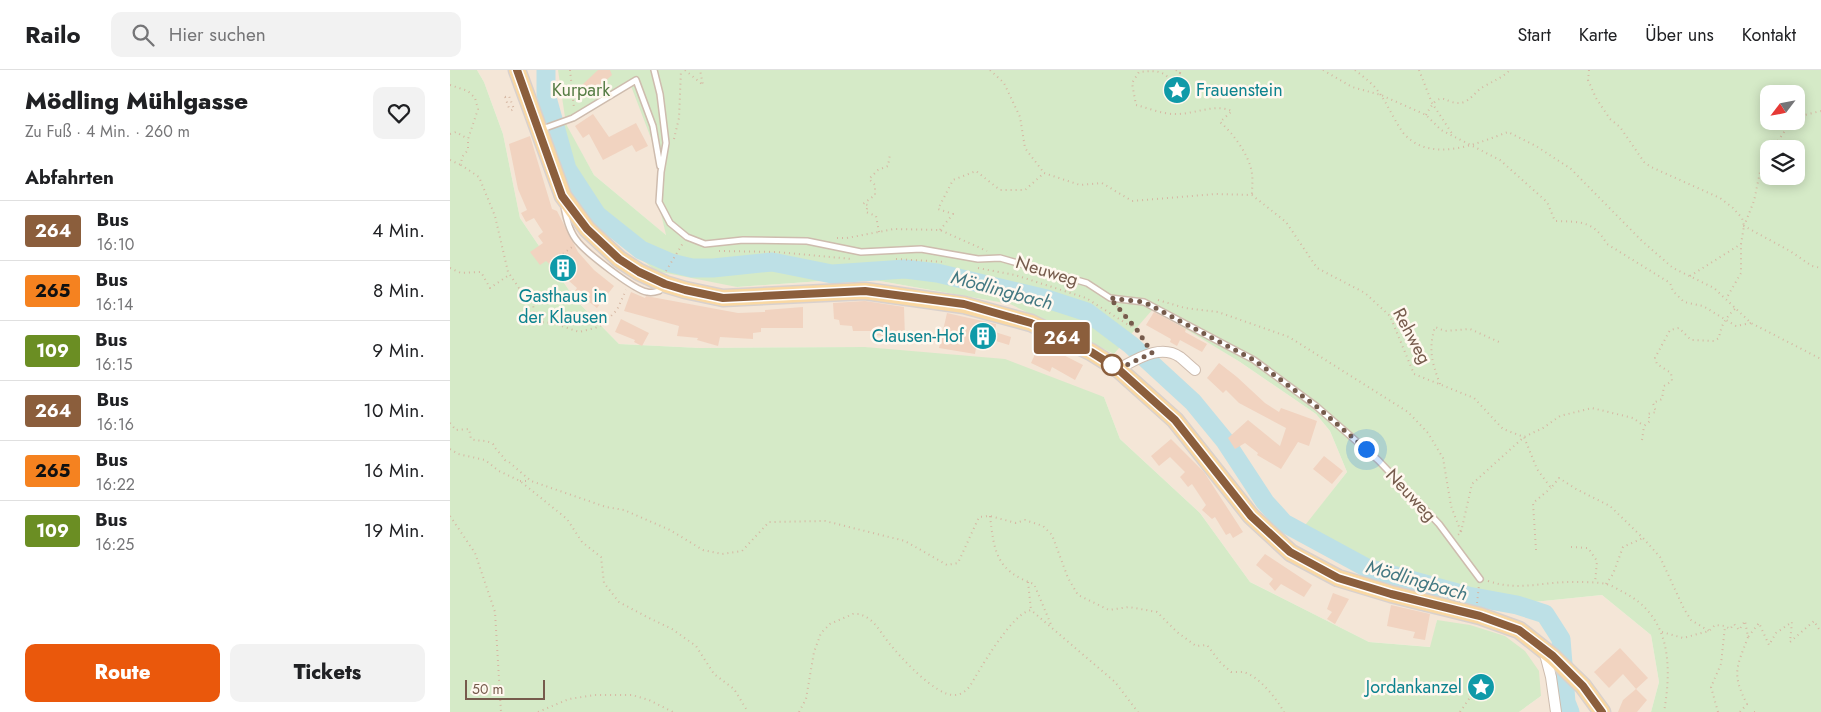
<!DOCTYPE html>
<html lang="de">
<head>
<meta charset="utf-8">
<style>
  body { margin:0; font-family:Jost,sans-serif; background:#f2f2f2; color:#202124; height:100vh; display:flex; flex-direction:column; font-size:19px; white-space:nowrap }
  * { box-sizing:border-box; margin:0 }
  p { font-size:16px; color:#757577 }
  .icon { flex:none; width:28px; height:28px; fill:none; stroke:currentColor; stroke-width:2; stroke-linecap:round; stroke-linejoin:round }
  .map { position:relative; flex:1; overflow:hidden }
  .drawer { display:flex; flex-direction:column; background:#fff; width:450px }
  .drawer>* { flex:none }
  .badge { padding:0 10px; border-radius:4px; font-size:18px; line-height:32px }
  .needle { width:32px; rotate:238deg }
  .tools { position:absolute; left:1310px; top:15px; display:grid; gap:10px }
  .tools a { display:grid; place-items:center; width:45px; height:45px; border-radius:10px; background:#fff; box-shadow:0 2px 12px #0003; font-size:25px }
  .scale { position:absolute; left:15px; bottom:12px; width:80px; box-sizing:border-box; padding-left:5px; border:2px solid #765b4c; border-top:0; font-size:14px; line-height:18px; white-space:nowrap; color:#765b4c; -webkit-text-stroke:4px #fff8ef; paint-order:stroke }
  .you { position:absolute; width:25px; height:25px; margin:-12px; border:4px solid #fff; border-radius:50%; background:#1a73e8; box-shadow:0 0 0 8px #1a73e833 }
  .map>.badge { position:absolute; translate:-50% -50%; box-shadow:0 0 0 2px #fff }
  h2 { padding:0 25px; font-size:19px; line-height:45px }
  .round { display:grid; place-items:center; flex:none; width:52px; height:52px; border-radius:10px; background:#f2f2f2 }
  .head { display:flex; align-items:center; justify-content:space-between; height:85px; padding:0 25px }
  h1 { font-size:24px; font-weight:800; line-height:38px }
  .action { display:flex; gap:10px; margin-top:auto; padding:10px 25px }
  .action a { flex:1; height:58px; border-radius:10px; background:#ea580c; color:#fff; font-size:20px; font-weight:800; line-height:58px; text-align:center }
  .action a+a { background:#f2f2f2; color:#202124 }
  ul { padding:0; list-style:none }
  li { display:flex; align-items:center; gap:15px; height:60px; padding:0 25px; border-top:1px solid #e0e0e0 }
  li div { flex:1 }
  li b { display:block; font-size:19px }
  li em { font-style:normal }
  li .badge { min-width:55px; font-weight:700; text-align:center }
  header { display:flex; align-items:center; gap:30px; box-sizing:border-box; height:70px; padding:0 25px; background:#fff; border-bottom:1px solid #e0e0e0 }
  header strong { font-size:24px }
  nav { display:flex; gap:28px; margin-inline-start:auto; font-size:18px }
  .search { width:350px; height:45px; background:#f2f2f2; display:flex; align-items:center; gap:12px; box-sizing:border-box; padding:0 18px; border-radius:10px; color:#757577; font-size:19px }
  main { display:flex; flex:1; min-height:0 }
  .map>svg:first-child { display:block }
  .residential { fill:#f4e6d7 }
  .green { fill:#d5eac7; fill-rule:evenodd }
  .lines { fill:none; stroke-linecap:round; stroke-linejoin:round }
  .river { stroke:#bde0e6; stroke-width:19 }
  .building { fill:#f1d3c0 }
  .lane-casing { stroke:#cebcae; stroke-width:8 }
  .street-casing { stroke:#cebcae; stroke-width:12 }
  .primary-casing { stroke:#d9d1cd; stroke-width:19 }
  .path { stroke:#d6b7a3; stroke-width:2; stroke-dasharray:1 4; stroke-linecap:butt }
  .lane { stroke:#fff; stroke-width:5 }
  .street { stroke:#fff; stroke-width:10 }
  .primary { stroke:#f9d8a3; stroke-width:16 }
  .line-casing { stroke:#fff; stroke-width:11 }
  .line { stroke:#8b5e3c; stroke-width:8 }
  .walk { stroke:#765b4c; stroke-width:5; stroke-dasharray:0 9 }
  .stop-dot { fill:#fff; stroke:#8b5e3c; stroke-width:2.5 }
  .labels { text-anchor:middle; dominant-baseline:central; stroke-width:5; stroke-linejoin:round; paint-order:stroke }
  .park-label { font-size:18px; fill:#557c44; stroke:#fff8ef }
  .culture-label { font-size:18px; fill:#0d838f; stroke:#fff8ef; text-anchor:end }
  .street-label { font-size:18px; fill:#765b4c; stroke:#fff8ef }
  .water-label { font-size:19px; font-style:italic; fill:#437882; stroke:#fff8ef }
</style>
</head>
<body>
<header>
<strong>Railo</strong>
<div class="search"><svg class="icon" aria-label="search" viewBox="0 0 24 24"><circle cx="10" cy="10" r="6"/><path d="M15 15l6 6"/></svg>Hier suchen</div>
<nav><a>Start</a><a>Karte</a><a>Über uns</a><a>Kontakt</a></nav>
</header>
<main>
<section class="drawer">
<div class="head"><div><h1>Mödling Mühlgasse</h1><p>Zu Fuß · 4 Min. · 260 m</p></div><a class="round"><svg class="icon" aria-label="heart" viewBox="0 0 24 24"><path d="M12 20l-8-8c-3-5 5-10 8-4 3-6 11-1 8 4z"/></svg></a></div>
<h2>Abfahrten</h2>
<ul>
<li><span class="badge" style="background:#8b5e3c;color:#fff">264</span><div><b>Bus</b><p>16:10</p></div><em>4 Min.</em></li>
<li><span class="badge" style="background:#f58220;color:#111">265</span><div><b>Bus</b><p>16:14</p></div><em>8 Min.</em></li>
<li><span class="badge" style="background:#6b8e23;color:#fff">109</span><div><b>Bus</b><p>16:15</p></div><em>9 Min.</em></li>
<li><span class="badge" style="background:#8b5e3c;color:#fff">264</span><div><b>Bus</b><p>16:16</p></div><em>10 Min.</em></li>
<li><span class="badge" style="background:#f58220;color:#111">265</span><div><b>Bus</b><p>16:22</p></div><em>16 Min.</em></li>
<li><span class="badge" style="background:#6b8e23;color:#fff">109</span><div><b>Bus</b><p>16:25</p></div><em>19 Min.</em></li>
</ul>
<div class="action"><a>Route</a><a>Tickets</a></div>
</section>
<div class="map">
<svg width="1371" height="642" viewBox="0 0 1371 642">
  <rect width="100%" height="100%" fill="#fcf4e8"/>
  <path class="residential" d="M27,0H207L224,82L208,131L217,166L144,105L115,54L102,62L117,108L287,217L413,208L561,234L664,284L703,238L790,292L866,344L880,361L897,402L846,468L1045,536L1152,525L1201,565L1209,612L1201,642H1069L1091,626L987,550L981,577L919,572L800,512L750,443L670,369L654,327L415,277L250,278L169,274L125,229L70,148L53,64L34,12Z"/>
  <path class="green" d="M0,0H27L34,12L53,64L70,148L125,229L169,274L250,278L415,277L555,289L654,327L670,369L750,443L800,512L919,572L980,577L987,550L1020,555L1055,566L1075,581L1089,601L1091,626L1069,642H0Z
    M108,0H1371V642H1201L1209,612L1201,565L1152,525L1045,536L909,499L845,468L897,402L880,361L866,344L790,292L703,239L664,284L560,234L413,208L287,217L206,201L163,166L117,108L102,62L116,54ZM181,16L204,76L209,102L208,131L216,165L144,105L116,54ZM1319,24H1346V51H1319ZM1319,79H1346V106H1319Z"/>
  <g class="lines">
    <path class="river" d="M96,0V24L117,99L147,145L191,180L221,193L242,198H263L322,192L382,204L455,199L487,203L597,229L637,242L681,275L743,332L775,371L815,432L834,453L917,498L1018,526L1067,535L1095,544L1111,569L1116,632L1120,642"/>
  </g>
  <path class="building" d="M148,0H160L162,5L140,25L132,15Z
    M143,44L159,67L186,53L198,76L186,82L182,75L153,90L139,64L133,68L125,56Z
    M80,66L102,139L107,141L128,182L144,200L164,216L147,238L125,221L127,218L96,191L90,195L80,182L93,173L88,166L93,162L84,148L76,152L71,143L77,140L68,119L59,74Z
    M181,222L195,228L196,226L288,243L315,242V240L353,237V258H311V262L303,263V269L270,267L268,276L247,270L248,268L227,266L229,256L174,241Z
    M415,231L454,237L455,268H446L426,265V261H403L402,256L390,255L389,250L384,249L383,233Z
    M704,242L736,259L735,262L757,274L752,282L730,270L727,276L720,272L721,269L696,255Z
    M497,243L546,254L545,262L561,267L559,275L536,268L535,274L527,272L525,284L489,278Z
    M171,249L199,263L192,276L184,272L185,270L165,262Z
    M590,273L633,295L625,310L602,297L600,302L581,293Z
    M769,293L787,307L815,333L829,342L831,338L867,351L859,376L848,372L831,399L807,385L808,383L795,373L785,379L778,368L798,350L830,376L836,358L789,333L776,320L773,323L757,308Z
    M721,369L754,402L793,462L783,468L780,463L776,465L765,447L762,449L752,440L756,435L742,414L738,417L730,407L735,402L720,387L709,396L701,386Z
    M874,386L893,401L882,414L863,399Z
    M815,484L862,515L854,527L831,514L825,521L819,514L823,509L806,495Z
    M883,523L899,529L885,554L877,549L882,542L877,539Z
    M941,535L980,544L975,570L963,568L965,562L937,556Z
    M1170,578L1198,608L1186,619L1173,604L1159,618L1144,602Z
    M1186,619L1197,630L1187,642H1168L1173,630Z"/>
  <g class="lines">
    <g class="lane-casing">
      <path id="lane" d="M204,0L210,24L216,73L211,102L209,132L220,153L237,167L255,174L293,170L357,171L411,182L471,179L528,189L550,188L637,213L660,228L694,232L804,290L866,336L928,390L989,454L1030,509
        M95,58L123,48L186,10L203,56L210,96
        M114,136C116,148 120,163 128,172C137,183 184,220 197,222C200,223 206,222 209,221L214,216"/>
    </g>
    <g class="street-casing">
      <path id="street" d="M668,299C686,290 710,273 730,287C735,291 740,296 745,300
        M1094,580L1101,607L1106,642"/>
    </g>
    <g class="primary-casing">
      <path id="primary" d="M67,0L113,126L137,159L169,189L189,202L215,214L235,220L273,228L415,221L514,235L581,253L641,282L668,299L725,350L801,446L841,483L888,508L941,524L1030,546L1069,560L1103,587L1133,616L1152,642"/>
    </g>
    <path class="path" d="M120,0L124,38
      M235,0L253,15L250,0
      M540,0L554,13L570,47L575,78L594,103
      M726,0L730,3L731,0
      M873,0L902,17L931,25L976,45L991,60L1050,90L1097,132L1105,151C1130,152 1143,150 1157,174L1220,213L1223,221L1234,232L1253,236L1286,256L1301,253
      M905,0C915,8 926,16 932,27C939,37 948,58 956,66C984,93 1028,73 1058,62L1086,76L1121,99L1192,171L1223,198L1264,218L1301,253L1371,289
      M969,0L982,33L1003,65
      M1139,0L1138,10L1146,28L1160,49L1170,57L1194,92L1201,97L1270,128L1283,138L1292,148L1294,156L1291,174V203L1276,229
      M730,3L726,18C715,0 708,0 689,2L682,13L686,35C698,38 712,44 724,44C743,45 764,33 782,41L770,52C783,63 800,86 802,104C803,110 802,117 802,124
      M0,15L18,21L25,28L28,39L18,69V80L12,87L11,95L29,107L45,146L58,202L69,218L76,223L83,233L84,244L91,252L103,253L129,262L145,258L152,255L167,240L176,220
      M55,27L59,26L64,39L60,41
      M55,27L60,41
      M976,45C992,14 996,38 1014,32C1022,29 1026,21 1033,17C1043,11 1052,8 1060,0
      M1346,47L1371,41
      M0,64L6,62L18,69
      M224,69L229,48L231,0
      M1322,79L1342,51
      M1319,85L1310,102L1304,131L1294,156L1340,181L1362,196L1371,198
      M0,90L11,95
      M490,160L503,144L488,139L503,110L526,101L550,120H575L594,103L630,115L652,113L682,131L766,124L802,125L836,152L867,198L915,223L940,246L964,304L1024,328L1053,359L1074,367L1087,399L1101,418L1109,408L1126,419L1160,436L1193,468L1210,487L1234,539L1241,550L1259,561
      M429,162L426,146L416,142L418,135L413,134L425,125V115L419,109L428,100L438,96L440,84
      M387,168H397L444,159L490,160L537,181
      M269,181L327,182L402,189
      M109,187L122,177
      M446,189L496,192
      M0,198L11,203L31,202L40,218L59,205
      M528,198L565,205L636,228L688,261
      M216,201L233,173
      M1240,206L1291,174
      M708,230L735,238L768,242L839,267L958,342L978,363L993,388L1001,436L1011,462L1007,466
      M667,236L685,258
      M688,261L696,274
      M990,314C982,293 978,279 985,257L995,261L1020,259L1049,272
      M0,353L6,360L19,359L21,369C29,372 35,369 43,374C46,381 52,384 55,390L59,392L81,411L156,437L174,440L220,460L253,480L272,484L292,481L319,452L375,451L455,471L497,495L508,493L529,447L540,446L566,453L575,450L593,456L602,465L618,508L628,525L659,540L679,537L707,542L727,562L746,576L757,575L770,592L781,602C785,602 789,602 793,602C808,605 827,629 834,642
      M1192,370L1194,356L1200,351L1198,344L1206,342L1203,333L1212,329L1214,316L1222,311L1221,303L1207,294L1205,288L1220,260L1229,258L1241,270L1264,271L1269,268C1271,255 1276,247 1286,238
      M0,379L8,384L35,390L49,401L70,411L117,449L132,472L151,487L154,513L169,532L197,547L222,559L246,576L264,604L284,619L298,642
      M70,411H80
      M0,446L25,483L45,542L51,642
      M540,446C544,481 546,501 584,514L602,557
      M1011,462L1022,414L1074,367L1093,358L1110,346L1142,338L1183,348L1194,356
      M1121,477L1138,478L1147,491L1145,513
      M1086,480L1083,433L1101,418
      M1038,511C1071,522 1093,511 1125,512C1135,512 1147,512 1156,514C1162,515 1168,520 1173,522C1221,546 1222,596 1214,642
      M578,512L581,540
      M1156,514L1163,504L1173,477L1193,468
      M1027,533L1029,515
      M1212,562L1233,568L1259,561L1265,555L1275,556L1280,559L1284,554L1289,560L1295,551L1298,567L1309,553L1319,575L1326,563L1342,552L1340,572L1364,551L1369,559L1371,558
      M88,642L119,629L145,625H182L199,630L223,642
      M349,642L356,629L364,582L371,563L380,554L403,544H409C425,549 429,561 439,573C450,587 486,626 504,625C511,625 516,621 520,616C530,599 562,543 581,540L665,612L688,642
      M1010,642L1021,626L1031,617
      M1268,642L1261,617L1271,594L1275,556
      M1290,642L1297,634C1281,603 1287,597 1298,567
      M1304,642H1305"/>
    <use href="#lane" class="lane"/>
    <use href="#street" class="street"/>
    <use href="#primary" class="primary"/>
  </g>
  <g class="lines">
    <g class="line-casing">
      <path id="line" d="M67,0L112,126L137,159L169,189L189,202L215,214L235,220L273,228L415,221L514,234L581,253L641,282L668,299L725,350L801,446L840,482L888,508L941,524L1030,546L1069,560L1103,586L1133,616L1152,642"/>
    </g>
    <use href="#line" class="line"/>
    <path class="walk" d="M662,295L668,299L702,283L688,261L660,228L694,232L804,290L866,336L916,379"/>
  </g>
  <defs>
    <g id="sight-disc" transform="scale(1.4375)"><circle r="9.5" fill="#0f9aa8" stroke="#fff8ef"/><path d="M0-6L1.8-2.2L6-1.7L2.9 1.2L3.7 5.4L0 3.3L-3.7 5.4L-2.9 1.2L-6-1.7L-1.8-2.2Z" fill="#fff"/></g>
    <g id="building-disc" transform="scale(1.4375)"><circle r="9.5" fill="#0f9aa8" stroke="#fff8ef"/><path d="M-4-6H4V6H1V3H-1V6H-4ZM-2.5-4.3h1.7v1.8h-1.7ZM.8-4.3h1.7v1.8H.8ZM-2.5-1h1.7V.8h-1.7ZM.8-1h1.7V.8H.8Z" fill="#fff"/></g>
  </defs>
  <g fill-rule="evenodd">
    <use href="#sight-disc" x="727" y="20"/>
    <use href="#building-disc" x="113" y="198"/>
    <use href="#building-disc" x="533" y="266"/>
    <use href="#sight-disc" x="1031" y="617"/>
  </g>
  <circle class="stop-dot" cx="662" cy="295" r="10"/>
  <g class="labels">
    <g class="park-label">
      <text x="131" y="20">Kurpark</text>
    </g>
    <g class="culture-label">
      <text x="746" y="20" text-anchor="start">Frauenstein</text>
      <text x="113" y="226" text-anchor="middle">Gasthaus in<tspan x="113" dy="21">der Klausen</tspan></text>
      <text x="514" y="266">Clausen-Hof</text>
      <text x="1012" y="617">Jordankanzel</text>
    </g>
    <g class="street-label">
      <text transform="translate(597 201) rotate(17)">Neuweg</text>
      <text transform="translate(962 266) rotate(62)">Rehweg</text>
      <text transform="translate(961 425) rotate(47)">Neuweg</text>
    </g>
    <g class="water-label">
      <text transform="translate(552 220) rotate(15)">Mödlingbach</text>
      <text transform="translate(967 510) rotate(16)">Mödlingbach</text>
    </g>
  </g>
</svg>
<div class="tools">
<a><svg class="needle" viewBox="-14 -14 28 28"><path d="M0-13l5 13h-10z" fill="#e53935"/><path d="M0 13l5-13h-10z" fill="#757577"/></svg></a>
<a><svg class="icon" aria-label="layers" viewBox="0 0 24 24"><path d="M12 4l9 5-9 5-9-5zM3 14l9 5 9-5"/></svg></a>
</div>
<div class="scale">50 m</div>
<div class="you" style="left:916px;top:379px"></div>
<b class="badge" style="left:612px;top:268px;background:#8b5e3c;color:#fff">264</b>
</div>
</main>
</body>
</html>
